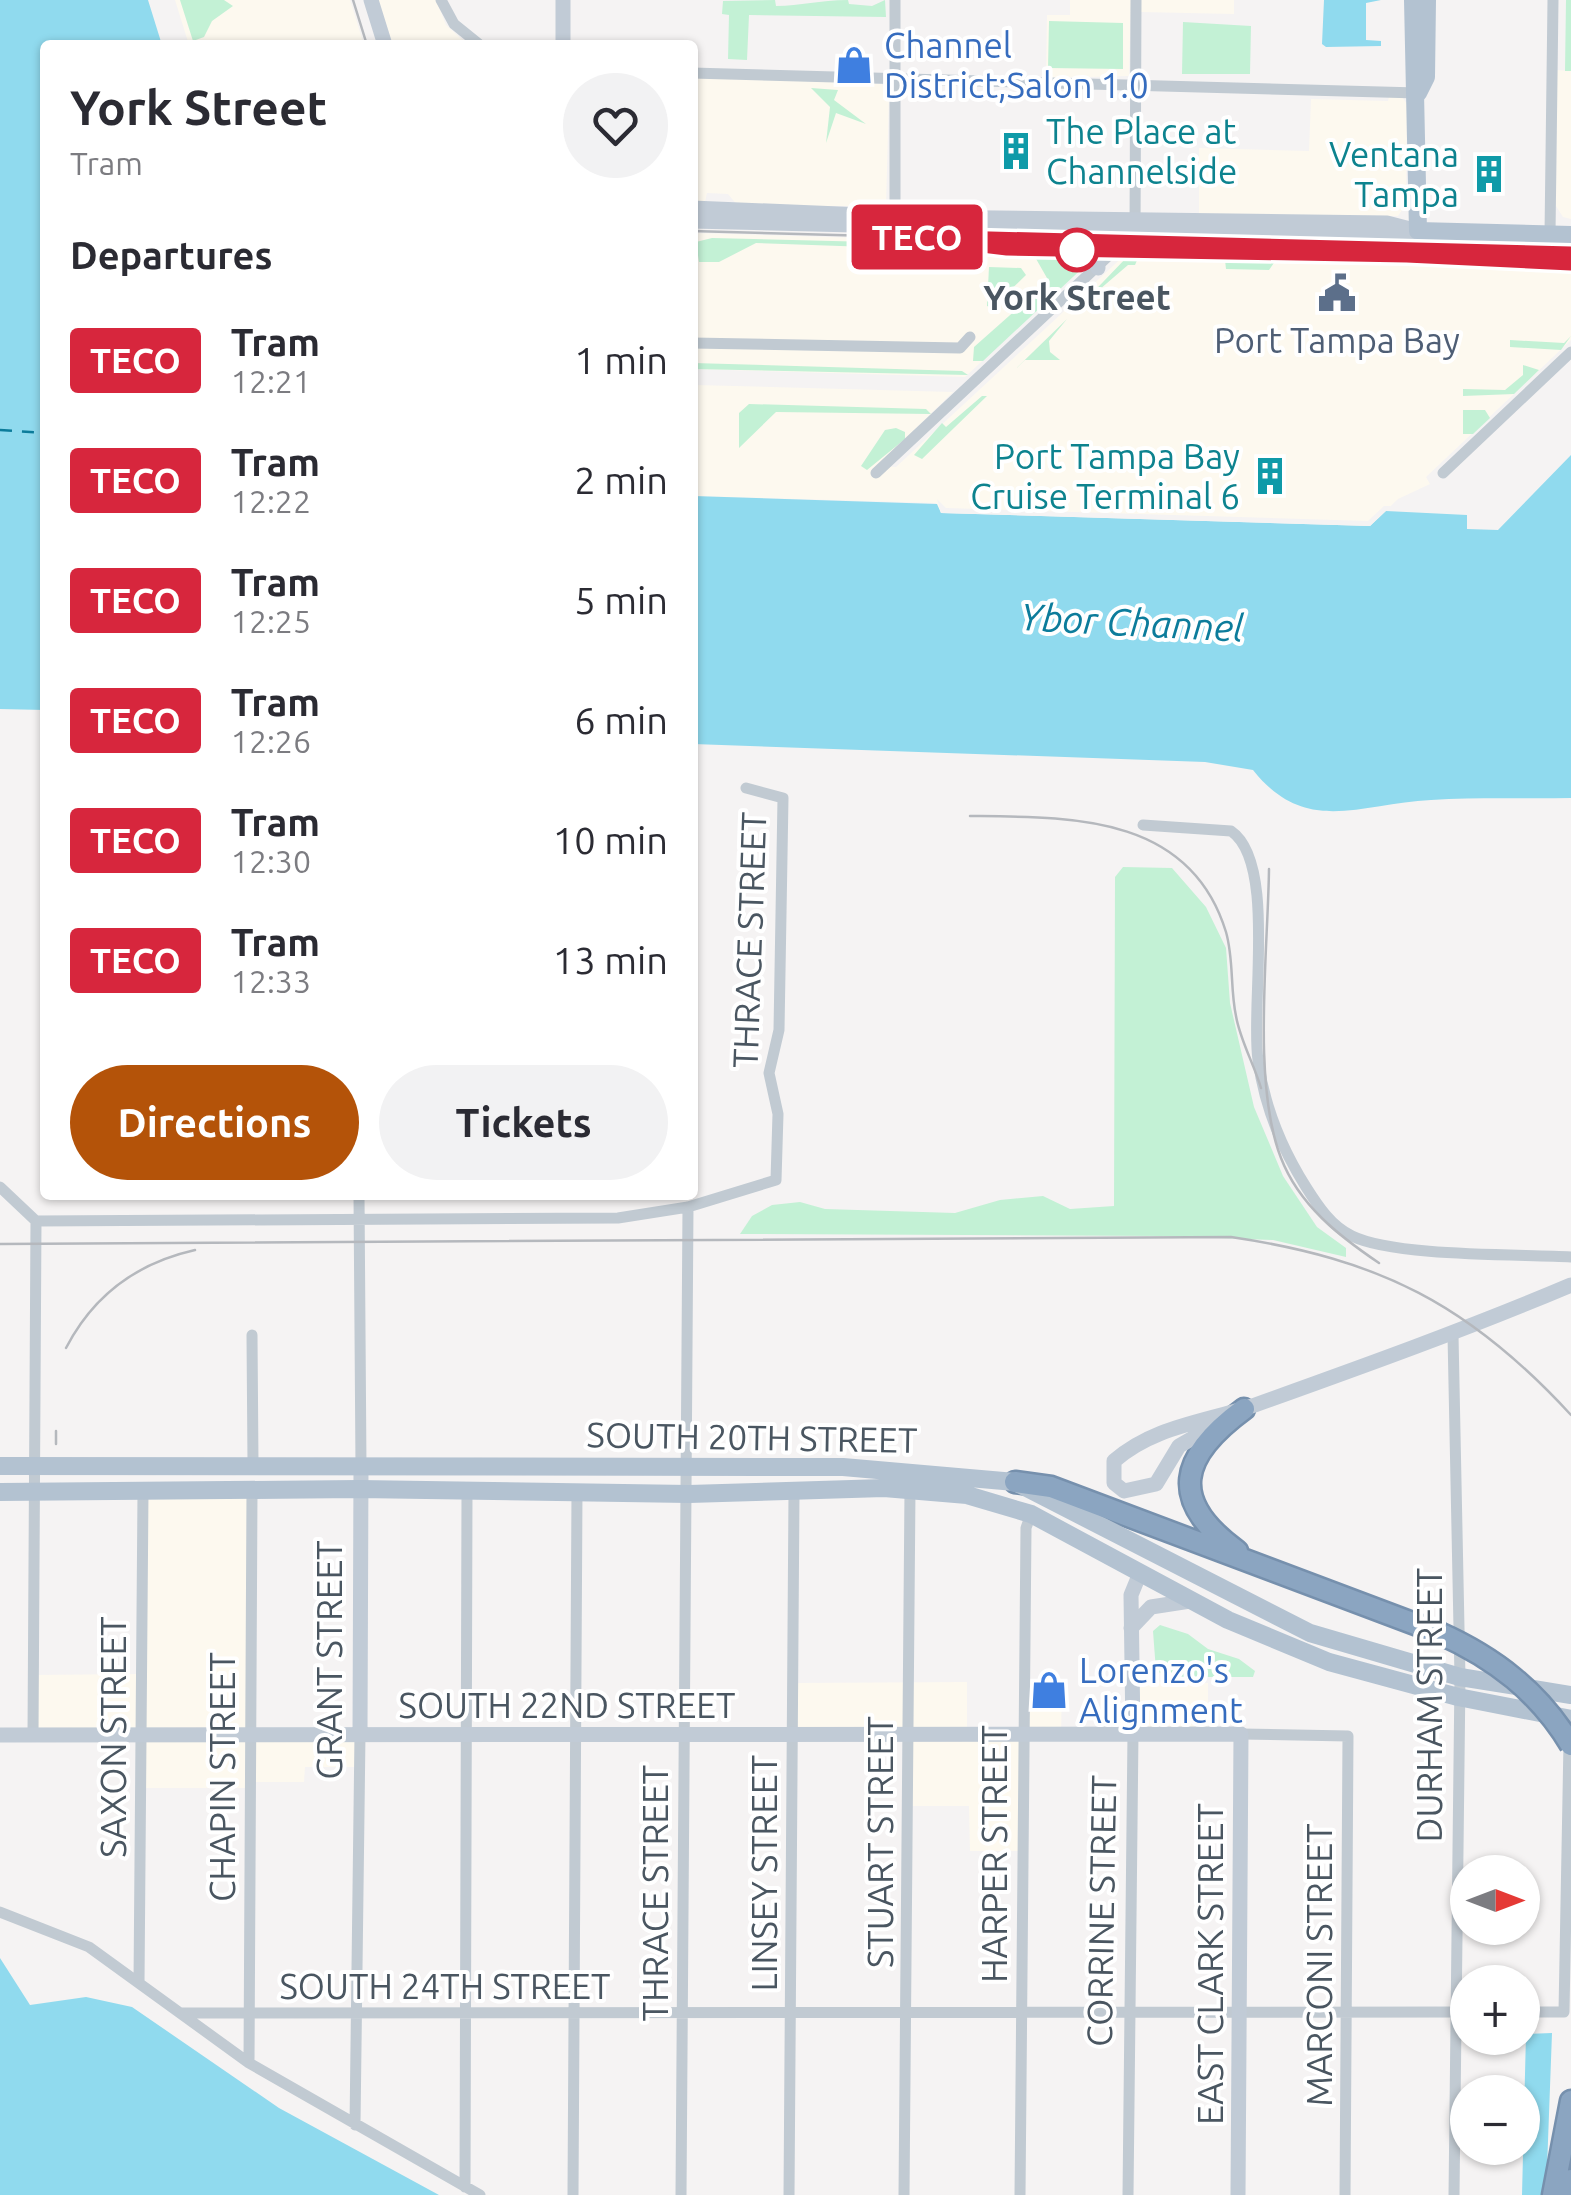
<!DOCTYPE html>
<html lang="en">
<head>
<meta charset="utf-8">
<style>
  body { margin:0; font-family:Ubuntu,sans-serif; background:#f2f2f3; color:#2b2b33; height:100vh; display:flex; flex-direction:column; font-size:38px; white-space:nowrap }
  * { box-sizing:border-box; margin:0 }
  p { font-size:32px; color:#7c7c81 }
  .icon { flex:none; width:55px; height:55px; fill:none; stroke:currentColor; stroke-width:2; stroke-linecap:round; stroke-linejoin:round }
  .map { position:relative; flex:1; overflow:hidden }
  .details { position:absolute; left:40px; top:40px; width:658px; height:1160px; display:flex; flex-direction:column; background:#fff; border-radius:10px; box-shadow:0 2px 8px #0004 }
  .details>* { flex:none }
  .badge { padding:0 20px; border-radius:8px; font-size:35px; line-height:65px }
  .needle { width:65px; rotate:90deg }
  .controls { position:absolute; left:1450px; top:1855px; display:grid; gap:20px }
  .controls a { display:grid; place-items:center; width:90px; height:90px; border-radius:50%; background:#fff; box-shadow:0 2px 8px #0004; font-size:50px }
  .map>.badge { position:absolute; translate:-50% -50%; box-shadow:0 0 0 5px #fff }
  h2 { padding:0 30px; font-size:38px; line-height:90px }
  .round { display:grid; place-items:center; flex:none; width:105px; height:105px; border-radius:52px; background:#f2f2f3 }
  .headline { display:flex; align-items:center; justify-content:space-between; height:170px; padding:0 30px }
  h1 { font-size:48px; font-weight:700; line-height:75px }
  .cta { display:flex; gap:20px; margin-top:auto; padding:20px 30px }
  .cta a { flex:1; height:115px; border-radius:60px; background:#b45309; color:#fff; font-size:40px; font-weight:700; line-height:115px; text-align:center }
  .cta a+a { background:#f2f2f3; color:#2b2b33 }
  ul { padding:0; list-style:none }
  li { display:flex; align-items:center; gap:30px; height:120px; padding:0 30px }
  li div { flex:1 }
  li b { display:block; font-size:38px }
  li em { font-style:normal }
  li .badge { min-width:110px; font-weight:700; text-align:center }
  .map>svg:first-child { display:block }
  .commercial { fill:#fdf9ef }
  .green { fill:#c3f1d5 }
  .water { fill:#90daee }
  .pier { fill:#f5f3f3 }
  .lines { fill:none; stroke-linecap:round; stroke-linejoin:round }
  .ferry { stroke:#0c7c9b; stroke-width:2.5; stroke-dasharray:12 10; stroke-linecap:butt }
  .highway-casing { stroke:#7690ad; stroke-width:25 }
  .street { stroke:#c1cad2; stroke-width:11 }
  .secondary { stroke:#c1cbd6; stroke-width:15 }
  .primary { stroke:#b3c2d1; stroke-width:18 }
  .highway { stroke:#8ba5c1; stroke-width:20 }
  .tram { stroke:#b5b8bd; stroke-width:2.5 }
  .rail { stroke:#b5b8bd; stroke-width:2.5 }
  .highway-bridge-casing { stroke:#7690ad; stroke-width:25; stroke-linecap:butt }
  .highway-bridge { stroke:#8ba5c1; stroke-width:20 }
  .line-casing { stroke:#fff; stroke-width:22 }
  .line { stroke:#d7263d; stroke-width:15 }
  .stop-dot { fill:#fff; stroke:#d7263d; stroke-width:5 }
  .labels { text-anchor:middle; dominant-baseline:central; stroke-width:8; stroke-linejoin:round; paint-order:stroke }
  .shop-label { font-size:35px; fill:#366cbe; stroke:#fff; text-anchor:start }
  .culture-label { font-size:35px; fill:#0d838f; stroke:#fff; text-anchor:end }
  .stop-label { font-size:35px; font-weight:bold; fill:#4a5661; stroke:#fff }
  .service-label { font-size:35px; fill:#4e5e75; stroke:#fff }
  .street-label { font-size:35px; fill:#4a5661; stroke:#fff }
  .water-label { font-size:38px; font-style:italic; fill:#0c7c9b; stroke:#fff }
</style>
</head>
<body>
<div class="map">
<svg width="1571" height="2195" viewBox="0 0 1571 2195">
  <rect width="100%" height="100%" fill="#f5f3f3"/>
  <path class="commercial" d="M175,0H350L364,45H189Z
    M378,0H436L446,25L468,45H393Z
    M1070,0H1131L1129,76L1046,78L1047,15H1070Z
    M1140,0H1234V14L1140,12Z
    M1557,70L1571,71V219L1563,217L1556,206Z
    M693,77L882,84L889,95L886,206H738L728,194L707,193L705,202L693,206Z
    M1389,97H1402L1407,104L1406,204L1398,216L1199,214V148L1309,151L1311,99L1388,101Z
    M693,233L896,239L1004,251L1093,253L1089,262L965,377L693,369Z
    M1152,237L1571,247V340L1426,477L1430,484L1398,499L1370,526L941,513L936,503L693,496L695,385L953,392L877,466L896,467L1142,239Z
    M256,1489L250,1735H360V1767H305L304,1782H252L249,1788H141V1736L30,1735L32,1675L142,1674L144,1492Z
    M1062,1680L1061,1736H1023L1020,1851H970L969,1806H911L909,1735L793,1736V1683L967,1682V1734L1022,1735V1681Z
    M1132,1682L1208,1683V1734H1133Z"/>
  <path class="green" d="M180,0H224L233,6L212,21L204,37L193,41Z
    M775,0L776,6C801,6 819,0 848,0L849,4L872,6L885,0L886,17L749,15L747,60L728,59L729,15L722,14L723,1Z
    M1566,0H1571V71H1565Z
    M1049,21L1123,23V69L1048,68Z
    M1183,22L1251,26L1250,74H1182Z
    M811,88L838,90L834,100L866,124L836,113L826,143L830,107Z
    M712,238L913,243L998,254L1085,256L1089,262L983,361H973L974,347L1043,286L1047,278L1035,257L955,255L954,250L756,243L719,262H699L696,242Z
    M1445,244L1571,247V251L1436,248Z
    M1140,255L1351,258L1355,264L1276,260L1269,270L1226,269L1225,260L1138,258L1135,265H1128L1078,308L1128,256Z
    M989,267L1021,268L1026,275L992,308L987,306Z
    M1067,319L1049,341L1050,352L1060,360H1025L995,389Z
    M1571,336L1561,350L1510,347V340L1564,343Z
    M693,363L962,371L968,375L693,369Z
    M1523,365L1539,370L1514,394L1463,396V389L1505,390L1523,375Z
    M982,396H987L922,459L914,455L942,423L946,427Z
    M749,404L926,409L931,414L776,412L739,448V413Z
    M1463,410H1485L1490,418L1473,434H1463Z
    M896,428L905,432V439L867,470L861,466L885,430Z
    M1123,867L1172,868L1206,907L1226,948L1230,1003L1254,1107L1283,1176L1317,1227L1346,1248V1257L1273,1240L1165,1236L740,1234L752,1216L772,1205L800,1202L825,1209L955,1213L1000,1200L1043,1196L1070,1209L1114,1206L1115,877Z
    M1160,1625L1188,1634L1208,1649L1239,1659L1255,1671L1253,1677H1169L1156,1671L1153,1631Z"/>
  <path class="water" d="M0,0H148L162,45H45V710L0,709Z
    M1324,0H1381L1366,3V40L1381,41V46L1326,47L1322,44Z
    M1571,455V798C1525,799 1478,797 1431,800C1361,803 1306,837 1253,770L1205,762L693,744V496L937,504L941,513L1370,526L1386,511L1467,515V529L1498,530Z
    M0,1958L30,2005L86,1997L132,2007L279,2108L439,2195H0Z
    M1552,2033L1546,2195H1522L1526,2034Z"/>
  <path class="pier" d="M937,499L946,508L1368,521L1384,506H1391L1370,526L941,513Z"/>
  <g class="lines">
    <path class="ferry" d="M0,430L45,433"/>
    <g class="highway-casing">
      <path id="highway" d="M1015,1482L1051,1487L1439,1633
        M1237,1551C1167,1500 1180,1456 1244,1409
        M1553,2195L1571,2101
        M1569,2195L1571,2180"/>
    </g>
    <path class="street" d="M441,0L454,24L480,45
      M692,73L1418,93
      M895,221V0
      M1550,234L1553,0
      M692,343L960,348L970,337
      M876,473L1135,231L1136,0
      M1443,473L1571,352
      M1143,825L1231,831C1277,862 1250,1008 1258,1060C1264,1104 1282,1149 1306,1187C1318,1206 1331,1226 1352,1236C1395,1257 1519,1254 1571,1257
      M0,1187L36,1221L33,1735
      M359,1195L361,1466
      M36,1221L618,1218L688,1207L776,1180L778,1114L769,1073L779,1030L783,798L746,788
      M252,1335L253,1464
      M1453,1335L1460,1677L1454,2195
      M1241,1734L1348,1736L1345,2195
      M0,1912L89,1947L249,2063L480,2195
      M139,1983L143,1492
      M1522,2012H1564L1569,1742
      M181,2013L1468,2012
      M249,2063L252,1491
      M355,2125L360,1734
      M465,2187L467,1491
      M573,2195L577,1491
      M681,2195L688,1207
      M789,2195L794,1492
      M904,2195L910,1490
      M1020,2195L1026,1528L1031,1514
      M1128,2195L1133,1733"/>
    <path class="secondary" d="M371,0L385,45
      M563,45V0
      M692,208L911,217L1387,223L1418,231
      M692,221L1388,238L1414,232
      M1078,230L1095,241L1098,268
      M1219,1423L1179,1446L1156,1484L1124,1491L1114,1483V1461C1154,1426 1205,1422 1255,1405C1361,1367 1467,1329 1571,1285
      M1131,1628L1151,1607L1190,1601
      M1133,1733L1131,1595L1140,1573
      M360,1734L361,1466
      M0,1735L1241,1734L1238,2195"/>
    <path class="primary" d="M1413,0L1418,231L1571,235
      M1418,93L1426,77L1427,0
      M0,1466L843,1467L1015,1482L1310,1633L1460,1677L1571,1695
      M0,1492L359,1489L689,1494L884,1488L967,1495L1031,1514L1228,1620L1329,1662L1458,1697L1571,1719"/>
    <use href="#highway" class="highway"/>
    <path class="tram" d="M353,0L367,45
      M692,231L1571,255"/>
    <path class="rail" d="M970,816C1071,817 1190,814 1226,932C1234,960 1230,988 1236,1016C1240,1040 1254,1064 1261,1088
      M1269,869C1268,951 1252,1084 1281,1158C1299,1205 1339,1236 1379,1263
      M0,1244L1231,1237C1379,1259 1469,1304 1571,1415
      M66,1348C93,1296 137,1263 195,1250
      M56,1431V1444"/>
    <g class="highway-bridge-casing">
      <path id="highway-bridge" d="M1439,1633C1495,1658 1539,1692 1571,1745"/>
    </g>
    <use href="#highway-bridge" class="highway-bridge"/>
  </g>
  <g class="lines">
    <g class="line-casing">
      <path id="line" d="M1571,254L916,237L1007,248L1407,255L1571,263"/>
    </g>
    <use href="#line" class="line"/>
  </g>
  <defs>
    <g id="shop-bare" transform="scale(3)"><path d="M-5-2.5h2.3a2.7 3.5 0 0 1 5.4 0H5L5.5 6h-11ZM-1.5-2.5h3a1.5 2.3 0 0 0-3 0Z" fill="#3f7fe0" stroke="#fff" stroke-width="2.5" paint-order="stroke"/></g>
    <g id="building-bare" transform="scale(3)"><path d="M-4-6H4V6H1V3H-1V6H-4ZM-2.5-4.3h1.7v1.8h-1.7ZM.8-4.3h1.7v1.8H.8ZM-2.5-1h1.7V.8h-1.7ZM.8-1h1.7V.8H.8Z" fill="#0f9aa8" stroke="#fff" stroke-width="2.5" paint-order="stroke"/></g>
    <g id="civic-bare" transform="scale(3)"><path d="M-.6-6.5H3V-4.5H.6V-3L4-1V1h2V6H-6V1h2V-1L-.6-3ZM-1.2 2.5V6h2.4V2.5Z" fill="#5c6f8a" stroke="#fff" stroke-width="2.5" paint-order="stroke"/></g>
  </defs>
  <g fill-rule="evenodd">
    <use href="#shop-bare" x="854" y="65"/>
    <use href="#building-bare" x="1016" y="151"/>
    <use href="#building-bare" x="1489" y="174"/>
    <use href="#civic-bare" x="1337" y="293"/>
    <use href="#building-bare" x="1270" y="476"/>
    <use href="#shop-bare" x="1049" y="1690"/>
  </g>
  <circle class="stop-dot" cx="1077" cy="250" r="20"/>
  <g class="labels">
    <g class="shop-label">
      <text x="884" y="45">Channel<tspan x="884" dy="40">District;Salon 1.0</tspan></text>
      <text x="1079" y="1670">Lorenzo's<tspan x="1079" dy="40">Alignment</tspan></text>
    </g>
    <g class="culture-label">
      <text x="1046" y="131" text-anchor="start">The Place at<tspan x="1046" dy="40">Channelside</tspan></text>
      <text x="1459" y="154">Ventana<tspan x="1459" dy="40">Tampa</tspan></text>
      <text x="1240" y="456">Port Tampa Bay<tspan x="1240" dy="40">Cruise Terminal 6</tspan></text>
    </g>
    <g class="stop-label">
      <text x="1077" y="297">York Street</text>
    </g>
    <g class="service-label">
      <text x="1337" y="340">Port Tampa Bay</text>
    </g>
    <g class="street-label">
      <text transform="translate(749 940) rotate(-88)">THRACE STREET</text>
      <text transform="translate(752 1437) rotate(1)">SOUTH 20TH STREET</text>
      <text transform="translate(329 1660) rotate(-90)">GRANT STREET</text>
      <text x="567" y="1705">SOUTH 22ND STREET</text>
      <text transform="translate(1429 1705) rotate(-90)">DURHAM STREET</text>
      <text transform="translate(113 1737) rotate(-90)">SAXON STREET</text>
      <text transform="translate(222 1777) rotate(-90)">CHAPIN STREET</text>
      <text transform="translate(880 1842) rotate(-90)">STUART STREET</text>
      <text transform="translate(994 1854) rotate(-90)">HARPER STREET</text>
      <text transform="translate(764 1873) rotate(-90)">LINSEY STREET</text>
      <text transform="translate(655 1893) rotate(-90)">THRACE STREET</text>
      <text transform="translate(1101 1911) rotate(-89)">CORRINE STREET</text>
      <text transform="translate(1210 1964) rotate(-90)">EAST CLARK STREET</text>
      <text transform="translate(1319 1965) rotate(-90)">MARCONI STREET</text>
      <text x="445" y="1986">SOUTH 24TH STREET</text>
    </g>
    <g class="water-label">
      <text transform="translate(1132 622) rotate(3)">Ybor Channel</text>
    </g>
  </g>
</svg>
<div class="controls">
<a><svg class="needle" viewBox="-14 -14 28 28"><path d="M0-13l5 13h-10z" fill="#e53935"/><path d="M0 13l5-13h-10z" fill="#7c7c81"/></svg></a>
<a>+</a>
<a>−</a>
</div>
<b class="badge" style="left:917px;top:237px;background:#d7263d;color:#fff">TECO</b>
<section class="details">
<div class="headline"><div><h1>York Street</h1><p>Tram</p></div><a class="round"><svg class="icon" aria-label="heart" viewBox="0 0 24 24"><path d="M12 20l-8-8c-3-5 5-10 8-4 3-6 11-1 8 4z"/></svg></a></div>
<h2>Departures</h2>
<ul>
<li><span class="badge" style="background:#d7263d;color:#fff">TECO</span><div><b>Tram</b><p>12:21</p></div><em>1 min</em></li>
<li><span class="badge" style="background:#d7263d;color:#fff">TECO</span><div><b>Tram</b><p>12:22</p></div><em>2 min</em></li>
<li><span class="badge" style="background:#d7263d;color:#fff">TECO</span><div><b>Tram</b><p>12:25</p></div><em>5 min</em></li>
<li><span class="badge" style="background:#d7263d;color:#fff">TECO</span><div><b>Tram</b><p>12:26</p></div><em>6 min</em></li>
<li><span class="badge" style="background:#d7263d;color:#fff">TECO</span><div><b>Tram</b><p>12:30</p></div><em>10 min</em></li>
<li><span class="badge" style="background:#d7263d;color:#fff">TECO</span><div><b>Tram</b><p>12:33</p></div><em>13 min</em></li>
</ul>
<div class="cta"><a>Directions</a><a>Tickets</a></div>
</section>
</div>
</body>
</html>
